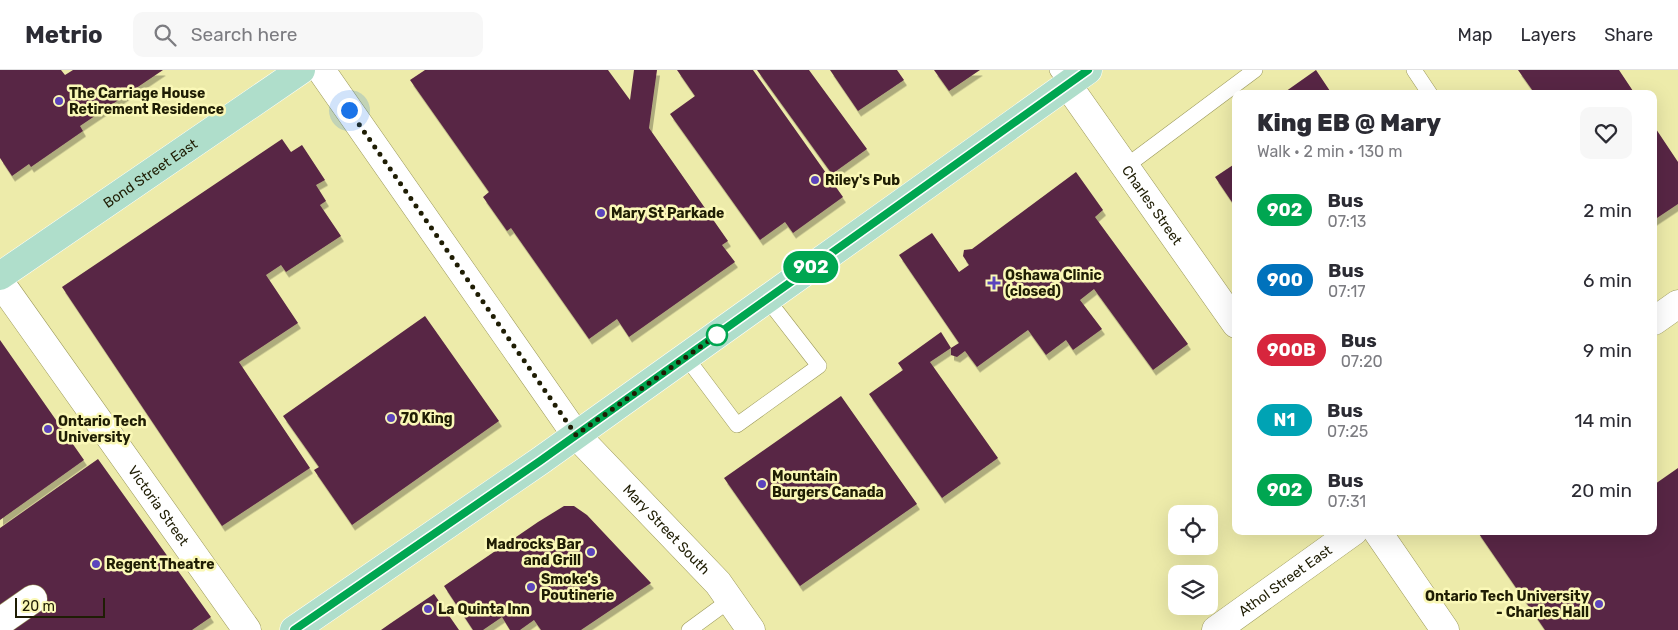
<!DOCTYPE html>
<html lang="en">
<head>
<meta charset="utf-8">
<style>
  body { margin:0; font-family:Rubik,sans-serif; background:#f7f7f7; color:#2b2b33; height:100vh; display:flex; flex-direction:column; font-size:19px; white-space:nowrap }
  * { box-sizing:border-box; margin:0 }
  p { font-size:16px; color:#7c7c81 }
  .icon { flex:none; width:28px; height:28px; fill:none; stroke:currentColor; stroke-width:2; stroke-linecap:round; stroke-linejoin:round }
  .map { position:relative; flex:1; overflow:hidden }
  .side { position:absolute; left:1232px; top:20px; width:425px; height:445px; display:flex; flex-direction:column; background:#fff; border-radius:10px; box-shadow:0 5px 20px #0002 }
  .side>* { flex:none }
  .badge { padding:0 10px; border-radius:16px; font-size:18px; line-height:32px }
  .controls { position:absolute; left:1168px; top:435px; display:grid; gap:10px }
  .controls a { display:grid; place-items:center; width:50px; height:50px; border-radius:10px; background:#fff; box-shadow:0 5px 20px #0002; font-size:25px }
  .scale { position:absolute; left:15px; bottom:12px; width:90px; box-sizing:border-box; padding-left:5px; border:2px solid #1f1d04; border-top:0; font-size:14px; line-height:18px; white-space:nowrap; color:#1f1d04; -webkit-text-stroke:4px #faf8b7; paint-order:stroke }
  .you { position:absolute; width:25px; height:25px; margin:-12px; border:4px solid #fff; border-radius:50%; background:#1a73e8; box-shadow:0 0 0 8px #1a73e833 }
  .map>.badge { position:absolute; translate:-50% -50%; box-shadow:0 0 0 2px #fff }
  .round { display:grid; place-items:center; flex:none; width:52px; height:52px; border-radius:10px; background:#f7f7f7 }
  .summary { display:flex; align-items:center; justify-content:space-between; height:85px; padding:0 25px }
  h1 { font-size:24px; font-weight:800; line-height:38px }
  ul { padding:0; list-style:none }
  li { display:flex; align-items:center; gap:15px; height:70px; padding:0 25px }
  li div { flex:1 }
  li b { display:block; font-size:19px }
  li em { font-style:normal }
  li .badge { min-width:55px; font-weight:700; text-align:center }
  header { display:flex; align-items:center; gap:30px; box-sizing:border-box; height:70px; padding:0 25px; background:#fff; border-bottom:1px solid #e1e1e2 }
  header strong { font-size:24px }
  nav { display:flex; gap:28px; margin-inline-start:auto; font-size:18px }
  .search { width:350px; height:45px; background:#f7f7f7; display:flex; align-items:center; gap:12px; box-sizing:border-box; padding:0 18px; border-radius:10px; color:#7c7c81; font-size:19px }
  .map>svg:first-child { display:block }
  .building { fill:#592744; filter:url(#shadow) }
  .lines { fill:none; stroke-linecap:round; stroke-linejoin:round }
  .lane-casing { stroke:#9b985a; stroke-width:16 }
  .street-casing { stroke:#9b985a; stroke-width:29 }
  .secondary-casing { stroke:#9b985a; stroke-width:29 }
  .primary-casing { stroke:#fff; stroke-width:29 }
  .lane { stroke:#fff; stroke-width:15 }
  .street { stroke:#fff; stroke-width:28 }
  .secondary { stroke:#fff; stroke-width:28 }
  .primary { stroke:#afdecb; stroke-width:28 }
  .line-casing { stroke:#fff; stroke-width:11 }
  .line { stroke:#00a651; stroke-width:8 }
  .walk { stroke:#1f1d04; stroke-width:5; stroke-dasharray:0 9 }
  .poi-dot { fill:#5b44bc; stroke:#faf8b7; stroke-width:2 }
  .stop-dot { fill:#fff; stroke:#00a651; stroke-width:2.5 }
  .labels { text-anchor:middle; dominant-baseline:central; stroke-width:5; stroke-linejoin:round; paint-order:stroke }
  .poi-label { font-size:14px; font-weight:bold; fill:#1f1d04; stroke:#faf8b7; text-anchor:start }
  .street-label { font-size:14px; fill:#1f1d04; stroke:#faf8b7 }
</style>
</head>
<body>
<header>
<strong>Metrio</strong>
<div class="search"><svg class="icon" aria-label="search" viewBox="0 0 24 24"><circle cx="10" cy="10" r="6"/><path d="M15 15l6 6"/></svg>Search here</div>
<nav><a>Map</a><a>Layers</a><a>Share</a></nav>
</header>
<div class="map">
<svg width="1678" height="560" viewBox="0 0 1678 560">
  <defs>
    <filter id="shadow"><feDropShadow dx="3" dy="5.5" stdDeviation="0" flood-color="#0004"/></filter>
  </defs>
  <rect width="100%" height="100%" fill="#edebaa"/>
  <path class="building" d="M0,0H61L65,5L73,0H163L80,56L83,61L31,97L29,94L12,106L0,88Z
    M425,0H608L630,30L634,0H657L649,58L728,171L722,175L735,192L629,267L617,249L589,269L511,158L507,161L483,127L489,122L410,10Z
    M677,0H753L843,127L793,163L785,152L760,170L670,44L695,26Z
    M757,0H809L867,79L832,104Z
    M830,0H897L904,10L858,41Z
    M934,0H980L949,21Z
    M1316,0L1332,24H1282Z
    M1518,0H1619L1633,21L1630,22L1631,24H1535Z
    M1654,56L1678,92V134L1654,150Z
    M282,69L291,82L302,75L325,110L316,115L326,131L320,135L341,166L286,202L281,195L266,205L298,253L239,292L310,398L222,456L62,217Z
    M1236,93V138L1215,107Z
    M1076,102L1103,140L1095,147L1188,274L1153,300L1094,219L1080,230L1102,259L1073,280L1066,270L1046,285L1028,260L977,297L965,281L957,287L951,285V278L959,273L899,185L932,163L959,202L969,195L963,186L964,180L972,179Z
    M425,246L499,351L352,455L314,400L319,397L283,346Z
    M941,262L951,278L930,292L998,388L942,428L869,324L903,300L898,293Z
    M0,270L84,390L0,450Z
    M841,326L917,434L800,516L724,408Z
    M98,389L211,547L192,560H0V458Z
    M1678,398V560H1545L1477,461H1654V413L1655,414Z
    M564,436H574L587,445L651,513L581,560H541L534,550L520,560H510L502,547L483,560H473L444,516L538,452Z
    M434,524L459,560H381L391,553Z"/>
  <g class="lines">
    <g class="lane-casing">
      <path id="lane" d="M1057,0L1067,14
        M1414,0L1430,24
        M1125,97L1255,0
        M686,287L737,355L819,296L767,229
        M689,560L730,530"/>
    </g>
    <g class="street-casing">
      <g id="street">
        <path id="s1" d="M1067,14L1236,254"/>
        <path id="s2" d="M0,212L247,560"/>
        <path d="M1377,461L1445,560"/>
        <path d="M0,552L33,529"/>
      </g>
    </g>
    <g class="secondary-casing">
      <g id="secondary">
        <path id="s3" d="M321,0L576,365L718,513L751,560"/>
        <path d="M1654,251L1678,234"/>
        <path id="s4" d="M1216,560L1354,461"/>
      </g>
    </g>
    <g class="primary-casing">
      <g id="primary">
        <path id="s5" d="M0,206L301,0"/>
        <path d="M294,560L540,391L1088,0"/>
      </g>
    </g>
    <use href="#lane" class="lane"/>
    <use href="#street" class="street"/>
    <use href="#secondary" class="secondary"/>
    <use href="#primary" class="primary"/>
  </g>
  <g class="lines">
    <g class="line-casing">
      <path id="line" d="M294,560L540,391L1088,0"/>
    </g>
    <use href="#line" class="line"/>
    <path class="walk" d="M349,40L576,365L724,260L717,265"/>
  </g>
  <g class="poi-dot">
    <circle cx="59" cy="31" r="5"/>
    <circle cx="815" cy="110" r="5"/>
    <circle cx="601" cy="143" r="5"/>
    <path d="M991.5 205.5h5v5h5v5h-5v5h-5v-5h-5v-5h5z"/>
    <circle cx="391" cy="348" r="5"/>
    <circle cx="48" cy="359" r="5"/>
    <circle cx="762" cy="414" r="5"/>
    <circle cx="591" cy="482" r="5"/>
    <circle cx="96" cy="494" r="5"/>
    <circle cx="531" cy="517" r="5"/>
    <circle cx="1599" cy="534" r="5"/>
    <circle cx="428" cy="539" r="5"/>
  </g>
  <circle class="stop-dot" cx="717" cy="265" r="10"/>
  <g class="labels">
    <g class="poi-label">
      <text x="69" y="23">The Carriage House<tspan x="69" dy="16">Retirement Residence</tspan></text>
      <text x="825" y="110">Riley's Pub</text>
      <text x="611" y="143">Mary St Parkade</text>
      <text x="1005" y="205">Oshawa Clinic<tspan x="1005" dy="16">(closed)</tspan></text>
      <text x="401" y="348">70 King</text>
      <text x="58" y="351">Ontario Tech<tspan x="58" dy="16">University</tspan></text>
      <text x="772" y="406">Mountain<tspan x="772" dy="16">Burgers Canada</tspan></text>
      <text x="581" y="474" text-anchor="end">Madrocks Bar<tspan x="581" dy="16">and Grill</tspan></text>
      <text x="106" y="494">Regent Theatre</text>
      <text x="541" y="509">Smoke's<tspan x="541" dy="16">Poutinerie</tspan></text>
      <text x="1589" y="526" text-anchor="end">Ontario Tech University<tspan x="1589" dy="16">- Charles Hall</tspan></text>
      <text x="438" y="539">La Quinta Inn</text>
    </g>
    <g class="street-label">
      <text stroke="none"><textPath href="#s5" startOffset="182">Bond Street East</textPath></text>
      <text stroke="none"><textPath href="#s1" startOffset="148">Charles Street</textPath></text>
      <text stroke="none"><textPath href="#s2" startOffset="274">Victoria Street</textPath></text>
      <text stroke="none"><textPath href="#s3" startOffset="576">Mary Street South</textPath></text>
      <text stroke="none"><textPath href="#s4" startOffset="85">Athol Street East</textPath></text>
    </g>
  </g>
</svg>
<div class="controls">
<a><svg class="icon" aria-label="locate" viewBox="0 0 24 24"><circle cx="12" cy="12" r="6"/><path d="M12 2v4M12 18v4M2 12h4M18 12h4"/></svg></a>
<a><svg class="icon" aria-label="layers" viewBox="0 0 24 24"><path d="M12 4l9 5-9 5-9-5zM3 14l9 5 9-5"/></svg></a>
</div>
<div class="scale">20 m</div>
<div class="you" style="left:349px;top:40px"></div>
<b class="badge" style="left:811px;top:197px;background:#00a651;color:#fff">902</b>
<section class="side">
<div class="summary"><div><h1>King EB @ Mary</h1><p>Walk · 2 min · 130 m</p></div><a class="round"><svg class="icon" aria-label="heart" viewBox="0 0 24 24"><path d="M12 20l-8-8c-3-5 5-10 8-4 3-6 11-1 8 4z"/></svg></a></div>
<ul>
<li><span class="badge" style="background:#00a651;color:#fff">902</span><div><b>Bus</b><p>07:13</p></div><em>2 min</em></li>
<li><span class="badge" style="background:#0072bc;color:#fff">900</span><div><b>Bus</b><p>07:17</p></div><em>6 min</em></li>
<li><span class="badge" style="background:#d7263d;color:#fff">900B</span><div><b>Bus</b><p>07:20</p></div><em>9 min</em></li>
<li><span class="badge" style="background:#00a3b4;color:#fff">N1</span><div><b>Bus</b><p>07:25</p></div><em>14 min</em></li>
<li><span class="badge" style="background:#00a651;color:#fff">902</span><div><b>Bus</b><p>07:31</p></div><em>20 min</em></li>
</ul>
</section>
</div>
</body>
</html>
